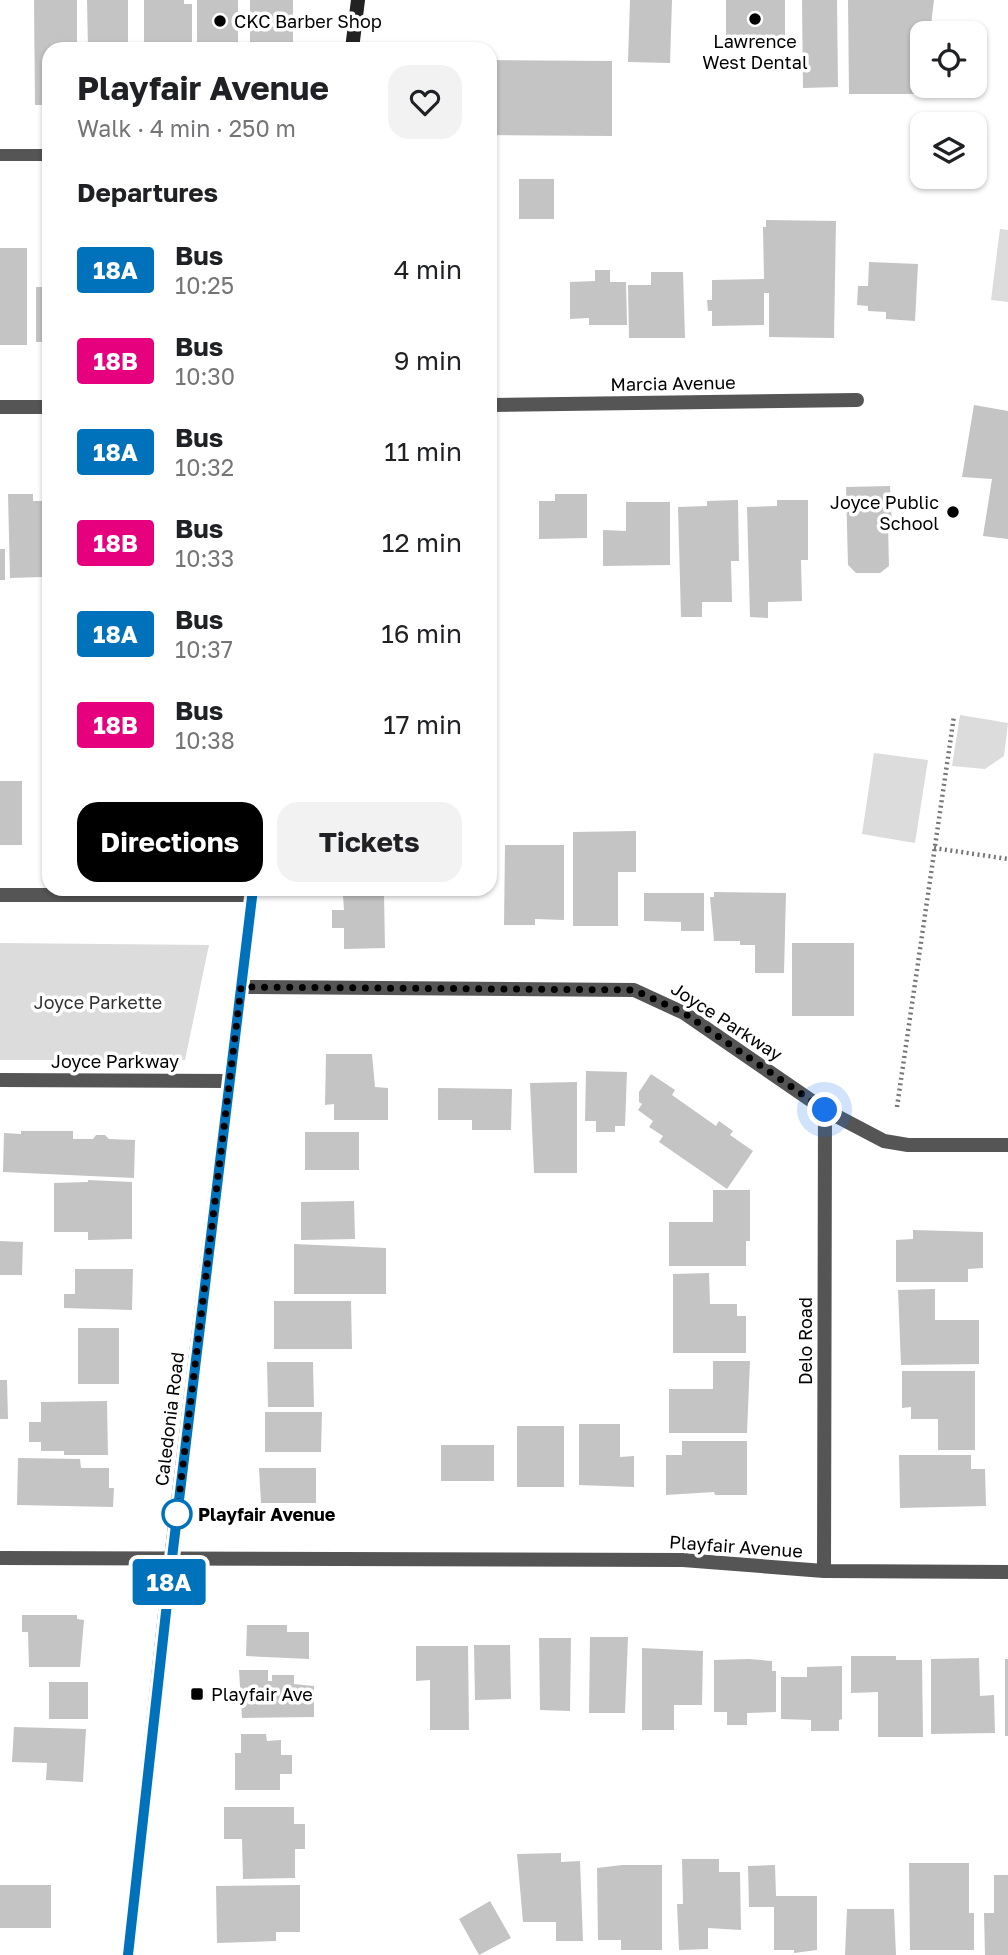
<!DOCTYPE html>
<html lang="en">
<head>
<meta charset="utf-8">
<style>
  body { margin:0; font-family:"Golos Text",sans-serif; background:#f2f2f2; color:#202124; height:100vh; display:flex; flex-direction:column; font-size:26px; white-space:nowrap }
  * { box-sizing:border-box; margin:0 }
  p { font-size:23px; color:#757577 }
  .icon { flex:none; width:38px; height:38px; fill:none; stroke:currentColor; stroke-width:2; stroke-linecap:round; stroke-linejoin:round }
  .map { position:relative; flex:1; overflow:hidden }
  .side { position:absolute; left:42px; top:42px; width:455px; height:854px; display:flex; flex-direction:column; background:#fff; border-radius:21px; box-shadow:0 2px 5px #0004 }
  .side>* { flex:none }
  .badge { padding:0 14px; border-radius:5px; font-size:24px; line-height:46px }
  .fabs { position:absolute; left:910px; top:21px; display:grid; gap:14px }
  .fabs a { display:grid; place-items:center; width:77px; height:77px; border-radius:14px; background:#fff; box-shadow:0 2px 5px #0004; font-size:35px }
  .you { position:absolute; width:35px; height:35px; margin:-18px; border:5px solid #fff; border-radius:50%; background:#1a73e8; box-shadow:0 0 0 10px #1a73e833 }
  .map>.badge { position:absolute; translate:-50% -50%; box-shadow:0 0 0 4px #fff }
  h2 { padding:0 35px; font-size:26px; line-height:63px }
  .round { display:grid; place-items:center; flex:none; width:74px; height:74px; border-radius:21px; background:#f2f2f2 }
  .head { display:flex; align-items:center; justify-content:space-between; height:119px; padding:0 35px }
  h1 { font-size:33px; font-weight:700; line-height:52px }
  .action { display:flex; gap:14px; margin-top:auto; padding:14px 35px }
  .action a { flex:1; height:80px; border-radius:21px; background:#000; color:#fff; font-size:28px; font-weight:700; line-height:80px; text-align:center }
  .action a+a { background:#f2f2f2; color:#202124 }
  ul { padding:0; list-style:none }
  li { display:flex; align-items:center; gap:21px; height:91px; padding:0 35px }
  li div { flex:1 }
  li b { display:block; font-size:26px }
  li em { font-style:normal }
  li .badge { min-width:77px; font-weight:700; text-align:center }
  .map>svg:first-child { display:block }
  .park { fill:#dcdcdc }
  .building { fill:#c4c4c4 }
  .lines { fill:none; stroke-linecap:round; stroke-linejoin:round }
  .path { stroke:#777; stroke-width:4.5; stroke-dasharray:2 3.5; stroke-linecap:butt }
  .lane { stroke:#555; stroke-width:12 }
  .street { stroke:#555; stroke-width:14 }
  .secondary { stroke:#222; stroke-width:14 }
  .line-casing { stroke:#fff; stroke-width:16 }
  .line { stroke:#0072bc; stroke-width:10 }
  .walk { stroke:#000; stroke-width:7; stroke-dasharray:0 12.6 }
  .poi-dot { fill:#000; stroke:#fff; stroke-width:2.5 }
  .stop-dot { fill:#fff; stroke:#0072bc; stroke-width:3.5 }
  .labels { text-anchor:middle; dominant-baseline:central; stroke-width:7; stroke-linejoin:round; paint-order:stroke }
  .poi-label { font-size:18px; fill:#000; stroke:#fff; text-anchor:start }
  .street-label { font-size:18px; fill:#000; stroke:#fff }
  .park-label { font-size:18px; fill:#333; stroke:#fff }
  .stop-label { font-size:18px; font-weight:bold; fill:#000; stroke:#fff; text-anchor:start }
</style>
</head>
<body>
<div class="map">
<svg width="1008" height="1955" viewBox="0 0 1008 1955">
  <rect width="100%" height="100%" fill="#fff"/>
  <path class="park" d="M1000,229L1008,230V302L991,300Z
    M960,715L1008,723L1004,756L985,769L952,766Z
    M874,753L928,760L915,843L862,834Z
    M0,943L209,945L185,1060H0Z"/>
  <path class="building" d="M34,0H77V49H49V105H35Z
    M87,0H128V49H88Z
    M144,0H184V4H192V49H144Z
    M197,0H238V49H197Z
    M250,0H293V49H250Z
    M630,0H672L670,63L628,62Z
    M726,0H785V38L726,40Z
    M802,0H837L838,87L803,88Z
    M848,0H934L930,33H922L923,94H849Z
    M490,60L612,61V136L490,135Z
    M490,160H495V188H490Z
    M519,179H554V219H519Z
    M766,220L836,221L834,338L769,337V293H764V325L712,326V311H708L707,300H712V280L764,279L763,227H766Z
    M0,248H27V345H0Z
    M869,262L918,264L915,321L886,319V312L868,311V306L857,305L858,286H868Z
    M595,270H610V282H626L627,325H589V318L570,319V282L595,281Z
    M651,272H683L685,338H629L628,285H651Z
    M36,287H49V342H36Z
    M974,405L1008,411V539L983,536L992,479L962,477Z
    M890,486L892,526H888L889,566L880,573H856L848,565L846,487Z
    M8,494H33V501H49V540H42V577L10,578Z
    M555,494H587V538L539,539V501H555Z
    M738,500L739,561H731L732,602H702V617H681L678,507L707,506V501Z
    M777,500H808V560H801L802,601L768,602V618L750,617L747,507L777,506Z
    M626,502H670V565L603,566V530L626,531Z
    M0,549H5V580H0Z
    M0,781H22V845H0Z
    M636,831V872H618V926H573V832Z
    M505,845H564V920L535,919V925H504Z
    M714,892L786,893L784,973H755V945H740V941H714L710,897H714Z
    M644,893H704V931H681V922L644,921Z
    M384,894L385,948L344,949V928H332V910H344L343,895Z
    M792,943H854V1016H792Z
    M326,1054H372L375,1087L388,1088V1120H334V1104L325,1105Z
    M586,1071L627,1072L625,1126H615V1132H596V1121H585Z
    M651,1074L675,1090L672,1095L716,1126L719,1121L733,1131L730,1135L753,1151L727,1189L659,1142L663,1136L649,1127L653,1121L638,1110L642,1104L639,1102V1092Z
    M577,1082V1173H534L530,1083Z
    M438,1088L512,1089L511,1130H472V1120H438Z
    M21,1131H73V1139H93L96,1135H105L109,1139L135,1140L134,1178L3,1172L4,1133L21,1134Z
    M305,1132H359V1170H305Z
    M88,1180L132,1182V1239L88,1240V1232H54V1183L88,1182Z
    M713,1190H750V1241H746V1266H669V1222H713Z
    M354,1201L355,1239L301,1240V1202Z
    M913,1230L983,1232V1268L968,1269V1282H896V1240L913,1239Z
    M0,1241L23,1242L22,1275H0Z
    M294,1244L386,1248V1294H294Z
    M75,1269H133L132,1310L64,1308V1294H75Z
    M709,1273L710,1304H737V1316H746V1353H673V1274Z
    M935,1289V1320H979V1364L901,1365L898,1290Z
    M274,1301H351L352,1349H274Z
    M78,1328H119V1384H78Z
    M713,1361H750L747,1433H669V1389H713Z
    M267,1362H313L314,1407H268Z
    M902,1371H975V1450H938V1419H911V1407L902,1408Z
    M0,1380H7L8,1419H0Z
    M107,1401L108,1455H64V1451H41V1442H29V1422H41V1402Z
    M265,1412H322L321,1452H265Z
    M579,1424H620V1457L634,1456V1487L579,1485Z
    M517,1426H564V1487H517Z
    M682,1441H747V1495H715L714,1492L666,1495V1455H682Z
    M441,1445H494V1481H441Z
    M899,1455H971V1469H985L986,1506L900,1508Z
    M18,1458L80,1459L81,1468H109V1488H114L113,1507L17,1505Z
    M259,1468H316V1503H261Z
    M22,1615H77V1619L84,1620L80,1667H29L28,1632H22Z
    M247,1625H287V1632H309V1659L246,1656Z
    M590,1637H628L625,1713H589Z
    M539,1638H571L570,1711L540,1710Z
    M474,1645H510L511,1699L475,1700Z
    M416,1646H468L469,1730H430V1680L416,1681Z
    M642,1648L703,1651L702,1705H674V1730H642Z
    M851,1656H896V1660H922L923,1737H878V1692L851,1693Z
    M979,1658L980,1696L994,1695L995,1733L931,1734V1659Z
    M749,1659L772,1661V1671H776V1712L747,1713V1725H727V1712H714V1660Z
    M1005,1659H1008V1736H1005Z
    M842,1666V1719L839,1720V1731H811V1720L781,1719V1677H807V1667Z
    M239,1670H268V1681H272V1675H294V1684L314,1686V1717L242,1718Z
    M49,1682H88V1719H49Z
    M14,1727L86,1729L83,1782L46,1780L47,1763L12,1762Z
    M241,1734H266L267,1741L281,1740V1755H292V1774H280V1790H235V1753H241Z
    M224,1807H294V1824H305V1849H295V1878L243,1879L242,1839H224Z
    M561,1853V1862L580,1861L583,1941H556V1922H523L517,1854Z
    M682,1859H719V1872H740L741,1930L708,1928V1949L679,1950L677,1904H683Z
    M909,1863H969V1913H974V1950H910Z
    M622,1865H662V1950H621V1940H598L597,1868Z
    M775,1865L776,1896H817V1950L794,1953V1950H774V1907H749L748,1866Z
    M994,1875H1008V1955H985L984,1913H994Z
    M0,1885H51V1928H0Z
    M300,1885V1932H276V1941L217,1943L216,1886Z
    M490,1901L511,1938L479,1955L459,1919Z
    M847,1909H894L896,1955H845Z"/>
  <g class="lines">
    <path class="path" d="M934,848L1008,859
      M897,1107L954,716"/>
    <path class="lane" d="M0,155H49"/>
    <path class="street" d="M490,405L857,400
      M0,407H49
      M0,895H253
      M241,987L634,990L684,1013L825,1110L884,1141L908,1145H1008
      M0,1080L230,1081
      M0,1558L683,1560L824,1571L1008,1572
      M824,1571L825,1110"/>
    <path class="secondary" d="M352,49L358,0
      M128,1955L171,1558L253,889"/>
  </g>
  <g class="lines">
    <g class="line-casing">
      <path id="line" d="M128,1955L172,1558L253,889"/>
    </g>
    <use href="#line" class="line"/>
    <path class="walk" d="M177,1514L241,987L634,990L684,1013L825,1110"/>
  </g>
  <g class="poi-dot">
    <circle cx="755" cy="19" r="7"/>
    <circle cx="220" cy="21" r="7"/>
    <circle cx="953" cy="512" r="7"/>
    <rect x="190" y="1687" width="14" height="14" rx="3.5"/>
  </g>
  <circle class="stop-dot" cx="177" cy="1514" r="14"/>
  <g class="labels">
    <g class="poi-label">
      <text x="234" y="21">CKC Barber Shop</text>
      <text x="755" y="41" text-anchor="middle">Lawrence<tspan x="755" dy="21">West Dental</tspan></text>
      <text x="939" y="502" text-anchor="end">Joyce Public<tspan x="939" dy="21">School</tspan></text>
      <text x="211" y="1694">Playfair Ave</text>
    </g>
    <g class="street-label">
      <text transform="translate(673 383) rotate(-1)">Marcia Avenue</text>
      <text transform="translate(727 1021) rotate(33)">Joyce Parkway</text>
      <text x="115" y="1061">Joyce Parkway</text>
      <text transform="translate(805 1341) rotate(-90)">Delo Road</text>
      <text transform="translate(169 1419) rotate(-83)">Caledonia Road</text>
      <text transform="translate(736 1546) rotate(4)">Playfair Avenue</text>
    </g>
    <g class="park-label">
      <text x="98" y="1002">Joyce Parkette</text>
    </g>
    <g class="stop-label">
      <text x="198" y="1514">Playfair Avenue</text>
    </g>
  </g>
</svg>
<div class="fabs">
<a><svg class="icon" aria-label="locate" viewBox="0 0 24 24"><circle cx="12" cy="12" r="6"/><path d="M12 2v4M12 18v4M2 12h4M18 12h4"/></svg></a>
<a><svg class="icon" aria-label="layers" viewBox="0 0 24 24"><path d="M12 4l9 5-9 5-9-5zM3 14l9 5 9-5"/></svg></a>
</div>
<div class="you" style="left:825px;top:1110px"></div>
<b class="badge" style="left:169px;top:1582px;background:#0072bc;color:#fff">18A</b>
<section class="side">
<div class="head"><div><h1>Playfair Avenue</h1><p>Walk · 4 min · 250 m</p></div><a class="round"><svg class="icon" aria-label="heart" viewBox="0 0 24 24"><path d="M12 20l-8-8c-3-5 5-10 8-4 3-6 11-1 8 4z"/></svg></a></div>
<h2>Departures</h2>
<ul>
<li><span class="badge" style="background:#0072bc;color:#fff">18A</span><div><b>Bus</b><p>10:25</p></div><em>4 min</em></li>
<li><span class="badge" style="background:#e6007e;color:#fff">18B</span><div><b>Bus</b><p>10:30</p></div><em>9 min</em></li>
<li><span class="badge" style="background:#0072bc;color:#fff">18A</span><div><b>Bus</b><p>10:32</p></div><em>11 min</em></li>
<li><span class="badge" style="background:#e6007e;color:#fff">18B</span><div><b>Bus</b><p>10:33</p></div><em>12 min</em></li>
<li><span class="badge" style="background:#0072bc;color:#fff">18A</span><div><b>Bus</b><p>10:37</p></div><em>16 min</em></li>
<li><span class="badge" style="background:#e6007e;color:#fff">18B</span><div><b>Bus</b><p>10:38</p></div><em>17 min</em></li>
</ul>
<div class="action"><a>Directions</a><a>Tickets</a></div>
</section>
</div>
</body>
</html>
